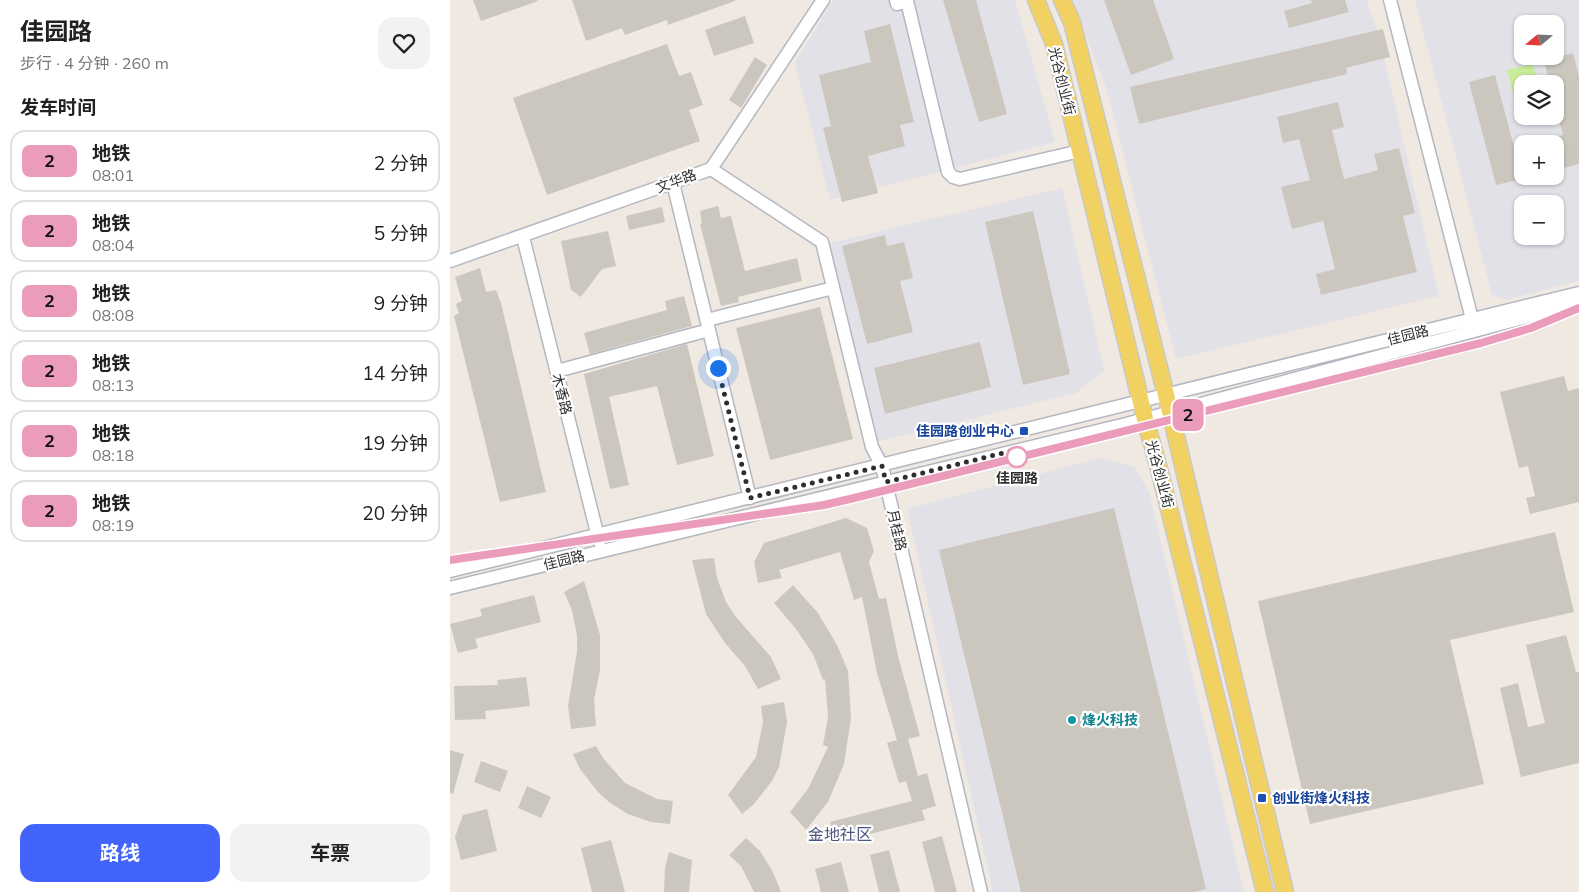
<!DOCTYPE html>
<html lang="zh">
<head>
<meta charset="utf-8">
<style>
  body { margin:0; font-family:Mulish,"Noto Sans SC",sans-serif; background:#f2f2f2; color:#222; height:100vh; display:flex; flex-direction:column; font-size:19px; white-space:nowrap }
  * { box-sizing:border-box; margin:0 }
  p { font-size:16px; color:#767676 }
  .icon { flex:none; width:28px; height:28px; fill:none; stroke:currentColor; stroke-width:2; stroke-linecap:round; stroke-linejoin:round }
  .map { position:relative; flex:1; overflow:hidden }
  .side { display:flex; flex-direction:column; background:#fff; width:450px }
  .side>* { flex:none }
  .badge { padding:0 10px; border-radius:8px; font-size:18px; line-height:32px }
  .needle { width:32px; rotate:251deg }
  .fabs { position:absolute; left:1064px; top:15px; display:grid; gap:10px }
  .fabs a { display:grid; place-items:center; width:50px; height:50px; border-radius:10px; background:#fff; box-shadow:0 1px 4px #0004; font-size:25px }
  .you { position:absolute; width:25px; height:25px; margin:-12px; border:4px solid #fff; border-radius:50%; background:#1a73e8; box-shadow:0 0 0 8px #1a73e833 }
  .map>.badge { position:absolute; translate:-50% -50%; box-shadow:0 0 0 2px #fff }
  h2 { padding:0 20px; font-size:19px; line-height:45px }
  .round { display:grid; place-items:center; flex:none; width:52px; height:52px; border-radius:15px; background:#f2f2f2 }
  .overview { display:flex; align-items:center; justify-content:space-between; height:85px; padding:0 20px }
  h1 { font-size:24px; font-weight:700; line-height:38px }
  .button { display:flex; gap:10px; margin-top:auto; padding:10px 20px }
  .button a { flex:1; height:58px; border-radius:15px; background:#4264fb; color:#fff; font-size:20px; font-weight:700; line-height:58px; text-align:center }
  .button a+a { background:#f2f2f2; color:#222 }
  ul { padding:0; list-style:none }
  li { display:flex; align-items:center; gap:15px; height:62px; margin:0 10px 8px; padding:0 10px; border:2px solid #e0e0e0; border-radius:15px }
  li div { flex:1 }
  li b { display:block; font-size:19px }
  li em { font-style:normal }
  li .badge { min-width:55px; font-weight:700; text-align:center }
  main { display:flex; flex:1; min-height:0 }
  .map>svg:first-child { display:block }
  .industrial { fill:#e3e1e8; fill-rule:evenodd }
  .pitch { fill:#c9ec9a }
  .building { fill:#cbc7bf }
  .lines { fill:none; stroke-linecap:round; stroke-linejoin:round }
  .minor-casing { stroke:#b4b7c1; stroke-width:15 }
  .major-casing { stroke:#c9c9c9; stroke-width:19 }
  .minor { stroke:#fff; stroke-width:12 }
  .major { stroke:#f2d163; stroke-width:16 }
  .line-casing { stroke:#fff; stroke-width:11 }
  .line { stroke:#ec9cbb; stroke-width:8 }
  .walk { stroke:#2e2e2e; stroke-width:5; stroke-dasharray:0 9 }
  .transit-dot { fill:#1a4fb4; stroke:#fff; stroke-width:2 }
  .stop-dot { fill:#fff; stroke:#ec9cbb; stroke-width:2.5 }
  .culture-dot { fill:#0f9aa8; stroke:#fff; stroke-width:2 }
  .labels { text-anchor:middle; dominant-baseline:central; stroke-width:4.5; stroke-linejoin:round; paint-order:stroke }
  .street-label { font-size:14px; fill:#2e2e2e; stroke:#fff }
  .transit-label { font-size:14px; font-weight:bold; fill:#164399; stroke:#fff; text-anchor:end }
  .stop-label { font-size:14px; font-weight:bold; fill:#2e2e2e; stroke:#fff }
  .culture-label { font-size:14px; font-weight:bold; fill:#0d838f; stroke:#fff; text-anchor:start }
  .quarter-label { font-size:16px; fill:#4d5680; stroke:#fff }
</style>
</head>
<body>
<main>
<section class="side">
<div class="overview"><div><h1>佳园路</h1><p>步行 · 4 分钟 · 260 m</p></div><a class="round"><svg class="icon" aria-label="heart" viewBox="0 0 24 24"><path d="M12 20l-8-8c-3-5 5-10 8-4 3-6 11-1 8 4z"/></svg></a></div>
<h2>发车时间</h2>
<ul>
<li><span class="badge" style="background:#ec9cbb;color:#111">2</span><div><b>地铁</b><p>08:01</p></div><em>2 分钟</em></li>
<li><span class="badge" style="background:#ec9cbb;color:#111">2</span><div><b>地铁</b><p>08:04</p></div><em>5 分钟</em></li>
<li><span class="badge" style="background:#ec9cbb;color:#111">2</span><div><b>地铁</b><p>08:08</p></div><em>9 分钟</em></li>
<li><span class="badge" style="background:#ec9cbb;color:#111">2</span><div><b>地铁</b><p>08:13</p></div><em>14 分钟</em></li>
<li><span class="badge" style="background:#ec9cbb;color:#111">2</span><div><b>地铁</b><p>08:18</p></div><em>19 分钟</em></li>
<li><span class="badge" style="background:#ec9cbb;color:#111">2</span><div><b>地铁</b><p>08:19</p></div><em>20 分钟</em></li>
</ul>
<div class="button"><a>路线</a><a>车票</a></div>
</section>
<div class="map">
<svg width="1129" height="892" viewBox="0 0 1129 892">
  <rect width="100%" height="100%" fill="#efe9e1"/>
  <path class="industrial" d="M383,0H565L605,142L380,200L345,63Z
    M623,0H917L929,36L989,296L726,359L657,91Z
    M965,0H1129V281L1055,300L1042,295ZM1072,24H1105V56H1072ZM1072,84H1105V116H1072ZM1072,144H1105V176H1072ZM1072,204H1105V236H1072Z
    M612,188L654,370L626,393L425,442L380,243Z
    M650,458L684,467L699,492L794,892H543L457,509Z"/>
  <path class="pitch" d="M1083,64L1088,84H1072V116H1080L1070,119L1057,70Z"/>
  <path class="building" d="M23,0H87L88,1L31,21Z
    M122,0H285V1L218,25L217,20L175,35L172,28L136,41Z
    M493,0H526L557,114L529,122Z
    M654,0H703L724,59L681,75Z
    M861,0H895L899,12L839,28L834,11L862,3Z
    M295,16L304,43L264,56L255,30Z
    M440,24L464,122L450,125L455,146L418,156L428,193L392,202L373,128L381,126L369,75L421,62L414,31Z
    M933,29L940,57L896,68L897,74L689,124L680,87Z
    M217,44L229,76L241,72L253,105L239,110L250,141L97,195L63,98Z
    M1123,53L1129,76V164L1105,170V137L1113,135L1105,105V84H1100L1094,61Z
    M305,57L317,65L291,108L279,100Z
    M1045,75L1064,147L1072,145V179L1046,185L1019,82Z
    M888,102L894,127L882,130L894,179L928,170L924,154L949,148L965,213L953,216L967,272L871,295L866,274L885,269L873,221L842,229L831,187L860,180L849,139L833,143L827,117Z
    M268,206L271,218L281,216L295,271L347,258L352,281L288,297L289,302L271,306L250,224L252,223L250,211Z
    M212,207L215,222L179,230L176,216Z
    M583,211L620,374L573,385L535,222Z
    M158,231L166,266L152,269L131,297L121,290L111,241Z
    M435,235L437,246L454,242L463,278L450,281L463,332L417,344L392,246Z
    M30,268L36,292L46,290L51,303L96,492L50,502L4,316L9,313L6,304L12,301L5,277Z
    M234,296L242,326L140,354L134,333L217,310L215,301Z
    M370,307L403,439L320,460L286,328Z
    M530,342L541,387L435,414L424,368Z
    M237,344L264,456L227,465L207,386L159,397L179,485L160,489L134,374Z
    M1114,376L1118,391L1129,388V502L1080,514L1076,498L1085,496L1078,466L1069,468L1050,392Z
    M664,508L756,889L745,892H571L489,550Z
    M396,518L417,528L424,551L419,562L429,599L436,598L448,656L470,736L458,739L468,776L477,773L486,806L472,810L475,820L380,844L376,831L382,829L380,822L462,801L456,781L449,783L437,743L447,740L427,673L412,597L404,600L390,552L329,570L332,578L308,583L304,562L314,543Z
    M1105,532L1124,612L1000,640L1034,784L860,824L808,601Z
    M264,558L267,578L276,602L285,616L321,657L331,679L308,689L295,666L275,643L256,614L242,560Z
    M134,581L150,635V670L144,700L146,726L121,729L118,706L127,652V636L122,610L114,592Z
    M343,585L368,613L387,645L398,671L401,718L394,764L378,802L356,830L340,812L358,789L378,747L373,745L378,717L375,679L373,680L363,654L346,629L324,603Z
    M84,595L91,622L25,639L28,648L8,653L0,624L32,616L30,609Z
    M1116,635L1126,672H1129V763L1071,777L1050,688L1068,683L1078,727L1095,723L1076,645Z
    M76,677L80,706L35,711L36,719L5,720L4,686L48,685L47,680Z
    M334,702L337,722L329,767L322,781L304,804L292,814L278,795L306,757L313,722L311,706Z
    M146,746L153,758L175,783L207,799L223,801L220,824L201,822L178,814L160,803L148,792L130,769L123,754Z
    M0,750L14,754L3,794L0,793Z
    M31,761L58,771L50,792L24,782Z
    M77,786L101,797L91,818L68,808Z
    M37,809L47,851L11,860L5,837L13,815Z
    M492,836L507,892H485L472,842Z
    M296,838L310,851L323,872L331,892H304L291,866L279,855Z
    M161,840L175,892H142L131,848Z
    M439,850L450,892H429L420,855Z
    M219,852L242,860L239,892H214L215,868Z
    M391,862L399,892H371L365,869Z"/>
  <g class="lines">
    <g class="minor-casing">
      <path id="minor" d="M446,0L447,4L457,1L498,172L503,177L510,179L630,151
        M940,0L1022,319
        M261,169L372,242L422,447L432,466L531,892
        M223,183L300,498
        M73,237L149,541
        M0,261L261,169L373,0
        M257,320L383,288
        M107,371L259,330
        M0,571L1129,293
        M0,588L676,424L1129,303"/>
    </g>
    <g class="major-casing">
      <path id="major" d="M586,0L604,44L695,419L708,465L815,892
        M612,0L622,22L720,411L835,892"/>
    </g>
    <use href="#minor" class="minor"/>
    <use href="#major" class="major"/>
  </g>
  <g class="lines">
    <g class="line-casing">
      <path id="line" d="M0,560L374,505L400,499L1031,343L1081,328L1129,308"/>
    </g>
    <use href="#line" class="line"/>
    <path class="walk" d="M268,368L300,498L432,466L436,482L569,449L567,457"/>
  </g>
  <g class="transit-dot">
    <rect x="569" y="426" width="10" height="10" rx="2.5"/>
    <rect x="807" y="793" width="10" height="10" rx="2.5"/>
  </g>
  <circle class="stop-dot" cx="567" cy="457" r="10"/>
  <circle class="culture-dot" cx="622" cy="720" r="5"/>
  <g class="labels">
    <g class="street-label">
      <text transform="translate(612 81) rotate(76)">光谷创业街</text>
      <text transform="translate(226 181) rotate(-20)">文华路</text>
      <text transform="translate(958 335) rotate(-14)">佳园路</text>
      <text transform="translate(112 394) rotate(76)">木香路</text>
      <text transform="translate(710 474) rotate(75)">光谷创业街</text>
      <text transform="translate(447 530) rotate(77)">月桂路</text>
      <text transform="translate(114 560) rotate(-14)">佳园路</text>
    </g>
    <g class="transit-label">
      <text x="564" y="431">佳园路创业中心</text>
      <text x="822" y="798" text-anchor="start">创业街烽火科技</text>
    </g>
    <g class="stop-label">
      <text x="567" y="478">佳园路</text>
    </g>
    <g class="culture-label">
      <text x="632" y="720">烽火科技</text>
    </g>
    <g class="quarter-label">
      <text x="390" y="834">金地社区</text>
    </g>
  </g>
</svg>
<div class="fabs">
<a><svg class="needle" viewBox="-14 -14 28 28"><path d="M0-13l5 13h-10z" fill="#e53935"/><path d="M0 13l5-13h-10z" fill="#767676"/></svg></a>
<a><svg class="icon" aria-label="layers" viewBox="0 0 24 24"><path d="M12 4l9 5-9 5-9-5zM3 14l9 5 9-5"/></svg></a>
<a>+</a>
<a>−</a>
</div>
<div class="you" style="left:268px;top:368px"></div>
<b class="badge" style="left:738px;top:415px;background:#ec9cbb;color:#111">2</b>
</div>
</main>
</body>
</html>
